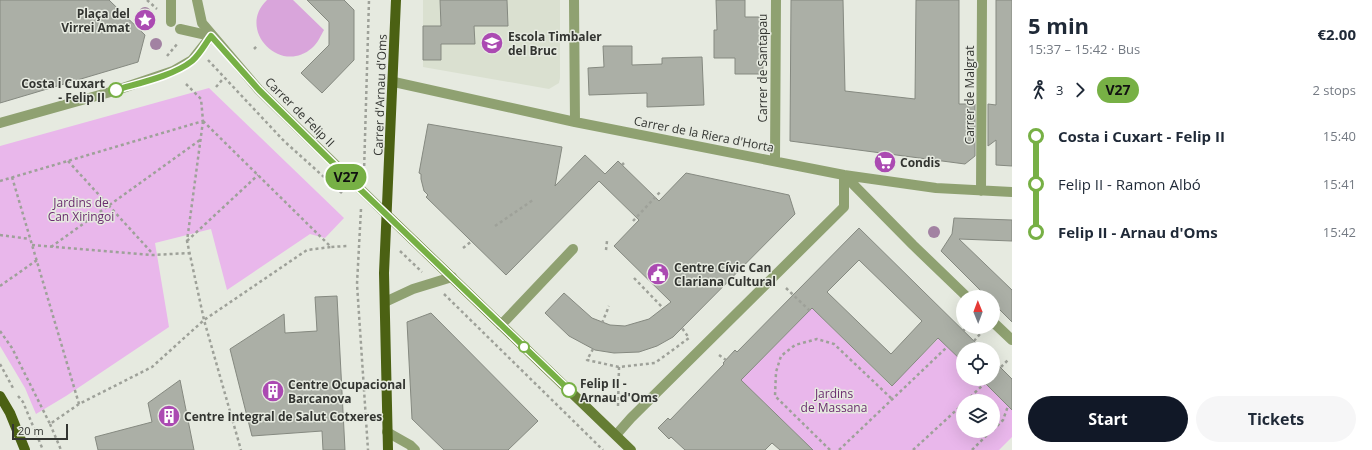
<!DOCTYPE html>
<html lang="en">
<head>
<meta charset="utf-8">
<style>
  body { margin:0; font-family:"Open Sans",sans-serif; background:#f6f6f7; color:#1f2937; height:100vh; display:flex; flex-direction:column; font-size:15px; white-space:nowrap }
  * { box-sizing:border-box; margin:0 }
  p { font-size:13px; color:#747a83 }
  .icon { flex:none; width:22px; height:22px; fill:none; stroke:currentColor; stroke-width:2; stroke-linecap:round; stroke-linejoin:round }
  .map { position:relative; flex:1; overflow:hidden }
  .drawer { display:flex; flex-direction:column; background:#fff; width:360px }
  .drawer>* { flex:none }
  .badge { padding:0 8px; border-radius:13px; font-size:14px; line-height:26px }
  .needle { width:26px; rotate:359deg }
  .tools { position:absolute; left:956px; top:290px; display:grid; gap:8px }
  .tools a { display:grid; place-items:center; width:44px; height:44px; border-radius:50%; background:#fff; box-shadow:0 4px 16px #0002; font-size:20px }
  .scale { position:absolute; left:12px; bottom:10px; width:56px; box-sizing:border-box; padding-left:4px; border:2px solid #333531; border-top:0; font-size:11px; line-height:14px; white-space:nowrap; color:#333531; -webkit-text-stroke:3px #e6eae0; paint-order:stroke }
  .map>.badge { position:absolute; translate:-50% -50%; box-shadow:0 0 0 2px #fff }
  .legs { display:flex; align-items:center; gap:6px; height:44px; padding:0 16px; font-size:13px }
  .legs p { margin-inline-start:auto }
  .headline { display:flex; align-items:center; justify-content:space-between; height:68px; padding:0 16px }
  h1 { font-size:22px; font-weight:700; line-height:30px }
  .action { display:flex; gap:8px; margin-top:auto; padding:8px 16px }
  .action a { flex:1; height:46px; border-radius:24px; background:#111827; color:#fff; font-size:16px; font-weight:700; line-height:46px; text-align:center }
  .action a+a { background:#f6f6f7; color:#1f2937 }
  ul { padding:0 16px; list-style:none }
  li { display:flex; align-items:center; gap:14px; height:48px; font-size:15px }
  li i { display:grid; place-items:center; width:6px; height:100%; margin:0 5px; background:currentColor }
  li i::after { content:''; width:10px; height:10px; margin:-5px; border:3px solid; border-radius:50%; background:#fff }
  li p { margin-inline-start:auto }
  li:first-child i { background:linear-gradient(#0000 50%,currentColor 0) }
  li:last-child i { background:linear-gradient(currentColor 50%,#0000 0) }
  main { display:flex; flex:1; min-height:0 }
  .map>svg:first-child { display:block }
  .built { fill:#dae0d0 }
  .green { fill:#e9b7eb; fill-rule:evenodd }
  .forest { fill:#d9a5db }
  .building { fill:#abafa6; stroke:#858980; fill-rule:evenodd }
  .lines { fill:none; stroke-linecap:round; stroke-linejoin:round }
  .path { stroke:#9ea199; stroke-width:2.5; stroke-dasharray:3 3; stroke-linecap:butt }
  .service { stroke:#8fa171; stroke-width:10 }
  .pedestrian { stroke:#8fa171; stroke-width:10 }
  .minor { stroke:#8fa171; stroke-width:10 }
  .tertiary { stroke:#8fa171; stroke-width:10 }
  .secondary { stroke:#657d33; stroke-width:10 }
  .primary { stroke:#4b6113; stroke-width:10 }
  .tree { fill:#a282a2 }
  .line-1-casing { stroke:#fff; stroke-width:9 }
  .line-1 { stroke:#77b045; stroke-width:6 }
  .stop-1-dot { fill:#fff; stroke:#77b045; stroke-width:2 }
  .labels { text-anchor:middle; dominant-baseline:central; stroke-width:3; stroke-linejoin:round; paint-order:stroke }
  .poi-label { font-size:12px; font-weight:bold; fill:#333531; stroke:#e6eae0; text-anchor:start }
  .street-label { font-size:12px; fill:#333531; stroke:#e6eae0 }
  .stop-label { font-size:12px; font-weight:bold; fill:#333531; stroke:#e6eae0; text-anchor:end }
  .park-label { font-size:12px; fill:#6b2d6f; stroke:#e6eae0 }
</style>
</head>
<body>
<main>
<div class="map">
<svg width="1012" height="450" viewBox="0 0 1012 450">
  <rect width="100%" height="100%" fill="#e6eae0"/>
  <path class="built" d="M423,0H560V78L559,83L549,89L423,67Z"/>
  <path class="green" d="M209,88L344,218L325,238L310,234L227,290L211,229L155,243L169,327L66,396L36,414L25,388L0,346V146Z
    M812,308L891,386L939,338L963,362V379H981L1012,410V437L999,450H813L741,380ZM963,401H993V431H963Z"/>
  <path class="forest" d="M267,0H293L324,30C321,35 318,43 312,48C280,76 236,29 267,0Z"/>
  <path class="building" d="M0,0H109L145,35L138,62L0,103Z
    M307,0H344L354,10V60L322,93L301,73L329,45V22Z
    M440,0H507L508,26H474L475,44H441V60H423V26H441Z
    M716,0H745V17H762L763,74H735V58H714V30H717Z
    M791,0H843L845,91L915,99L916,0H959V104H975V156L965,164L790,141Z
    M996,0H1012V166L996,165V140L988,146V104L996,105Z
    M603,46H632V65L662,64V58L702,57L704,105L647,107V93L589,95L588,68L604,67Z
    M428,124L562,147L555,186L585,155L605,174L618,161L659,201L686,173L789,195L795,214L673,337L657,346L639,352L614,353L595,350L569,336L545,313L564,293L592,318L610,325L625,326L649,319L671,302L614,246L639,220L599,181L506,275L426,197L428,195L424,191L421,179V174L419,173Z
    M954,218L1012,220V241L959,239L1012,290V322L993,303V297H987L941,251L952,234Z
    M859,228L982,349H963V362L938,338L892,386L812,308L741,380L813,450H780L772,443L765,450H685L671,437L669,439L658,428L668,418L670,420L724,364L723,363L735,350L737,352ZM859,260L922,321L891,354L827,292Z
    M337,296L345,450H323L322,431L252,436L230,349L284,314L285,333L317,331L315,297Z
    M431,313L538,421L508,450H444L412,419L407,322Z
    M993,360L1012,379V410L981,379H993Z
    M180,380L194,450H98L95,437L152,422L148,403Z"/>
  <g class="lines">
    <path class="path" d="M147,0L157,9
      M254,49L257,46
      M167,56L178,43
      M208,60L284,141L344,195
      M216,87L222,80
      M203,121L187,241L204,320L241,450
      M203,121L331,247L347,246
      M68,161L153,254
      M622,165L624,163
      M364,172L369,0
      M12,177L79,404
      M0,181L203,121L201,99L186,84
      M361,209L357,284L368,450
      M633,221L661,191
      M495,226L533,200
      M0,235L30,239
      M187,241L258,175
      M32,245L153,255L190,253
      M51,247L200,140
      M463,248L472,241
      M606,250L607,241
      M400,251L422,272
      M634,278L663,308
      M0,286L37,260
      M786,288L810,311
      M444,294L603,450
      M602,323L609,306
      M0,331L12,348L50,424L79,404L152,367L204,320L307,250L331,247
      M963,331L967,327
      M974,341L980,334
      M593,349L587,360L619,367
      M719,355L726,360
      M0,364L13,388
      M1001,367L1008,360
      M18,396L23,402L43,450
      M966,401L985,383
      M618,406L619,367L655,363L689,338L682,328
      M50,424L61,450
      M993,430L1003,420L1008,406
      M830,450L775,396L776,372L781,356L795,345L817,339L834,344L892,399
      M839,450L947,347
      M913,450L963,404
      M972,450L991,431"/>
    <path class="service" d="M180,29L211,36
      M501,325L573,249"/>
    <path class="pedestrian" d="M171,0V22"/>
    <path class="minor" d="M574,0L575,122
      M394,82L575,122L844,175L936,188L1012,192
      M775,160L776,0
      M844,175L913,245L967,297
      M981,191L982,0
      M385,302L413,289L452,277
      M993,322L1012,340
      M387,432L410,445L415,450
      M616,435L631,418L844,207V175"/>
    <path class="tertiary" d="M197,0L202,23L259,90L387,215
      M0,123L114,91L173,71L192,60L211,36"/>
    <path class="secondary" d="M387,215L631,450"/>
    <path class="primary" d="M0,396L10,413L25,450
      M388,450L384,273L396,0"/>
  </g>
  <g class="tree">
    <circle cx="145" cy="13" r="6"/>
    <circle cx="156" cy="44" r="6"/>
    <circle cx="934" cy="232" r="6"/>
  </g>
  <g class="lines">
    <g class="line-1-casing">
      <path id="line-1" d="M116,90C139,83 173,76 192,61C200,54 205,44 211,36L259,90L340,170L569,390"/>
    </g>
    <use href="#line-1" class="line-1"/>
  </g>
  <defs>
    <g id="sight-disc" transform="scale(1.15)"><circle r="9.5" fill="#ab4ab2" stroke="#e6eae0"/><path d="M0-6L1.8-2.2L6-1.7L2.9 1.2L3.7 5.4L0 3.3L-3.7 5.4L-2.9 1.2L-6-1.7L-1.8-2.2Z" fill="#fff"/></g>
    <g id="school-disc" transform="scale(1.15)"><circle r="9.5" fill="#ab4ab2" stroke="#e6eae0"/><path d="M0-5L7-2L0 1L-7-2ZM-4 1L0 2.5L4 1V4Q0 6-4 4Z" fill="#fff"/></g>
    <g id="supermarket-disc" transform="scale(1.15)"><circle r="9.5" fill="#ab4ab2" stroke="#e6eae0"/><path d="M-6-5.5h2.5l.6 2H6L4.5 2H-2.5L-4.4-4H-6ZM-1.5 3.2a1.3 1.3 0 1 0 .1 0ZM3 3.2a1.3 1.3 0 1 0 .1 0Z" fill="#fff"/></g>
    <g id="civic-disc" transform="scale(1.15)"><circle r="9.5" fill="#ab4ab2" stroke="#e6eae0"/><path d="M-.6-6.5H3V-4.5H.6V-3L4-1V1h2V6H-6V1h2V-1L-.6-3ZM-1.2 2.5V6h2.4V2.5Z" fill="#fff"/></g>
    <g id="building-disc" transform="scale(1.15)"><circle r="9.5" fill="#ab4ab2" stroke="#e6eae0"/><path d="M-4-6H4V6H1V3H-1V6H-4ZM-2.5-4.3h1.7v1.8h-1.7ZM.8-4.3h1.7v1.8H.8ZM-2.5-1h1.7V.8h-1.7ZM.8-1h1.7V.8H.8Z" fill="#fff"/></g>
  </defs>
  <g fill-rule="evenodd">
    <use href="#sight-disc" x="145" y="20"/>
    <use href="#school-disc" x="492" y="43"/>
    <use href="#supermarket-disc" x="885" y="162"/>
    <use href="#civic-disc" x="658" y="274"/>
    <use href="#building-disc" x="273" y="391"/>
    <use href="#building-disc" x="169" y="416"/>
  </g>
  <g class="stop-1-dot">
    <circle cx="116" cy="90" r="7"/>
    <circle cx="524" cy="347" r="5"/>
    <circle cx="569" cy="390" r="7"/>
  </g>
  <g class="labels">
    <g class="poi-label">
      <text x="130" y="13" text-anchor="end">Plaça del<tspan x="130" dy="14">Virrei Amat</tspan></text>
      <text x="508" y="36">Escola Timbaler<tspan x="508" dy="14">del Bruc</tspan></text>
      <text x="900" y="162">Condis</text>
      <text x="674" y="267">Centre Cívic Can<tspan x="674" dy="14">Clariana Cultural</tspan></text>
      <text x="288" y="384">Centre Ocupacional<tspan x="288" dy="14">Barcanova</tspan></text>
      <text x="184" y="416">Centre Integral de Salut Cotxeres</text>
    </g>
    <g class="street-label">
      <text transform="translate(762 68) rotate(-90)">Carrer de Santapau</text>
      <text transform="translate(380 95) rotate(-88)">Carrer d'Arnau d'Oms</text>
      <text transform="translate(969 95) rotate(-90)">Carrer de Malgrat</text>
      <text transform="translate(300 112) rotate(45)">Carrer de Felip II</text>
      <text transform="translate(704 134) rotate(11)">Carrer de la Riera d'Horta</text>
    </g>
    <g class="stop-label">
      <text x="105" y="83">Costa i Cuxart<tspan x="105" dy="14">- Felip II</tspan></text>
      <text x="580" y="383" text-anchor="start">Felip II -<tspan x="580" dy="14">Arnau d'Oms</tspan></text>
    </g>
    <g class="park-label">
      <text x="81" y="202">Jardins de<tspan x="81" dy="14">Can Xiringoi</tspan></text>
      <text x="834" y="393">Jardins<tspan x="834" dy="14">de Massana</tspan></text>
    </g>
  </g>
</svg>
<div class="tools">
<a><svg class="needle" viewBox="-14 -14 28 28"><path d="M0-13l5 13h-10z" fill="#e53935"/><path d="M0 13l5-13h-10z" fill="#747a83"/></svg></a>
<a><svg class="icon" aria-label="locate" viewBox="0 0 24 24"><circle cx="12" cy="12" r="6"/><path d="M12 2v4M12 18v4M2 12h4M18 12h4"/></svg></a>
<a><svg class="icon" aria-label="layers" viewBox="0 0 24 24"><path d="M12 4l9 5-9 5-9-5zM3 14l9 5 9-5"/></svg></a>
</div>
<div class="scale">20 m</div>
<b class="badge" style="left:346px;top:177px;background:#77b045;color:#111">V27</b>
</div>
<section class="drawer">
<div class="headline"><div><h1>5 min</h1><p>15:37 – 15:42 · Bus</p></div><b>€2.00</b></div>
<div class="legs"><svg class="icon" aria-label="walk" viewBox="0 0 24 24"><circle cx="13" cy="4" r="2"/><path d="M13 8l-2 6 4 7M11 14l-3 7M7 12l3-4h3l4 4"/></svg>3<svg class="icon" aria-label="forward" viewBox="0 0 24 24"><path d="M9 5l7 7-7 7"/></svg><b class="badge" style="background:#77b045;color:#111">V27</b><p>2 stops</p></div>
<ul>
<li><i style="color:#77b045"></i><b>Costa i Cuxart - Felip II</b><p>15:40</p></li>
<li><i style="color:#77b045"></i><span>Felip II - Ramon Albó</span><p>15:41</p></li>
<li><i style="color:#77b045"></i><b>Felip II - Arnau d'Oms</b><p>15:42</p></li>
</ul>
<div class="action"><a>Start</a><a>Tickets</a></div>
</section>
</main>
</body>
</html>
